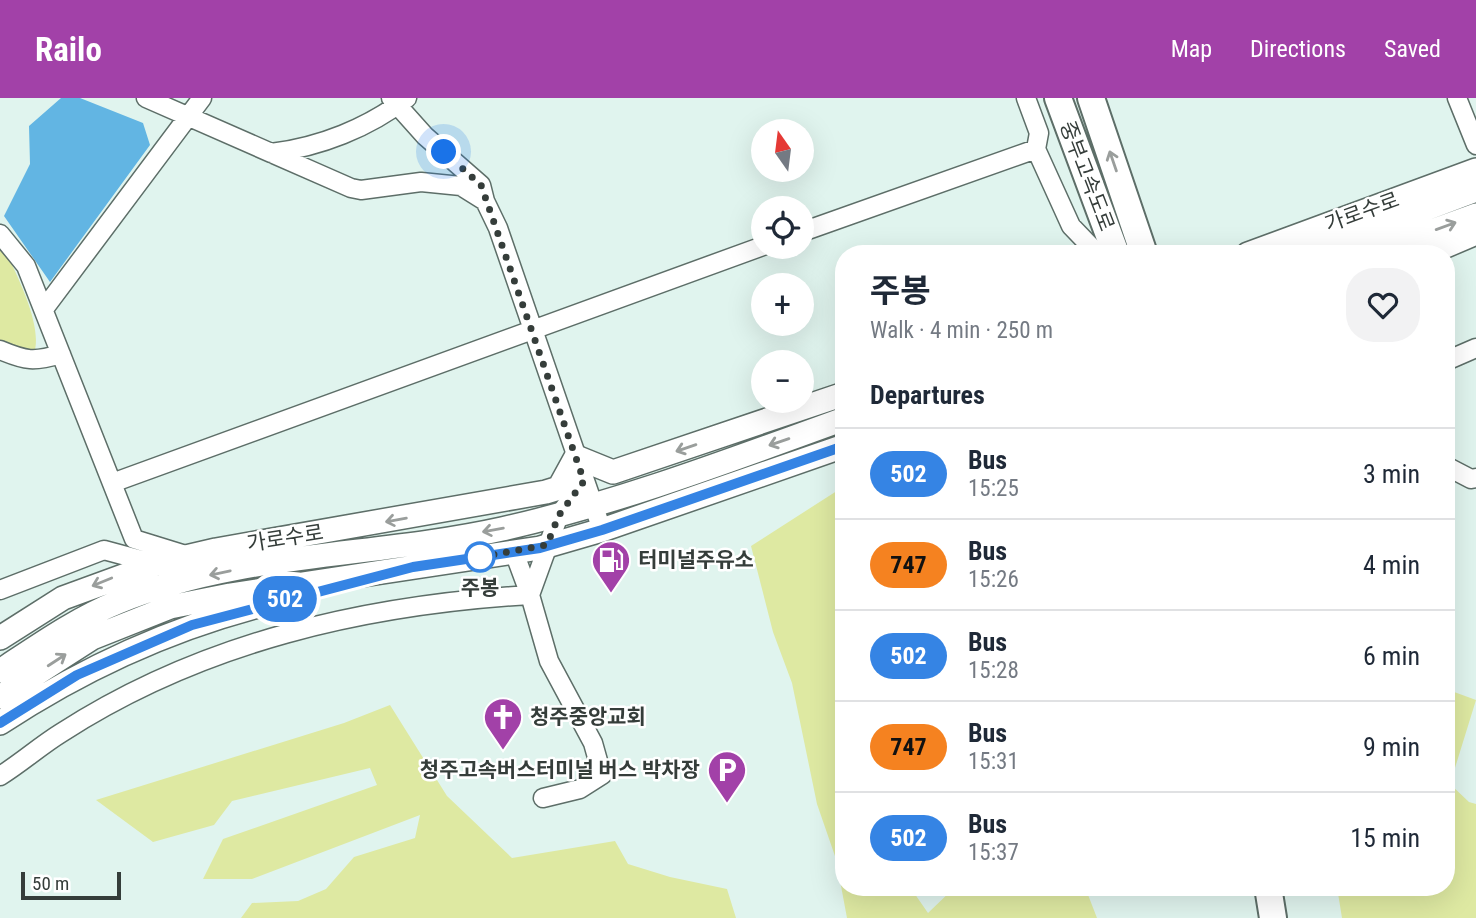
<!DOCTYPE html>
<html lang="en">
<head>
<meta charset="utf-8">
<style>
  body { margin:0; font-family:"Roboto Condensed","Noto Sans KR",sans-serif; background:#f2f2f3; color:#1f2937; height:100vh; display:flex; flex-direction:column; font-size:26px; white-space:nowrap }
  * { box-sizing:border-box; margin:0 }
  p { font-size:23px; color:#747a83 }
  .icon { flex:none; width:38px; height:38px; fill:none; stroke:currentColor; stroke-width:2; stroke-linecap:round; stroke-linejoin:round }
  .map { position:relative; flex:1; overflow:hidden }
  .drawer { position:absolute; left:835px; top:147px; width:620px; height:651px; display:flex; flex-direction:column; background:#fff; border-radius:28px; box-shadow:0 7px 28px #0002 }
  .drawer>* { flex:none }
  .badge { padding:0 14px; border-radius:23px; font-size:24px; line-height:46px }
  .needle { width:46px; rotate:346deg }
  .tools { position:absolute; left:751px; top:21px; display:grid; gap:14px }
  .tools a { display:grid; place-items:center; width:63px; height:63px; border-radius:50%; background:#fff; box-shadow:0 7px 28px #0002; font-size:35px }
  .scale { position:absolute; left:21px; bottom:18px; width:100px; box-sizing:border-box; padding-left:7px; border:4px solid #353d3a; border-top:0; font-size:19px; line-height:24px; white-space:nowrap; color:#353d3a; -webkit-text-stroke:5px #fff; paint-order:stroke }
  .you { position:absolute; width:35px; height:35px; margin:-18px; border:5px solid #fff; border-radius:50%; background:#1a73e8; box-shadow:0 0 0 10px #1a73e833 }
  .map>.badge { position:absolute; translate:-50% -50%; box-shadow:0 0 0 4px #fff }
  h2 { padding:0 35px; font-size:26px; line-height:63px }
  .round { display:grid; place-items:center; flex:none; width:74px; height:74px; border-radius:28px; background:#f2f2f3 }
  .headline { display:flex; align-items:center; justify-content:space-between; height:119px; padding:0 35px }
  h1 { font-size:33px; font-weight:700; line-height:52px }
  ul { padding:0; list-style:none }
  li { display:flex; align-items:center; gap:21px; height:91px; padding:0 35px; border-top:2px solid #e0e1e3 }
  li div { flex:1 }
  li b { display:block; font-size:26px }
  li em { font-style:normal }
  li .badge { min-width:77px; font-weight:700; text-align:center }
  header { display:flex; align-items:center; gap:42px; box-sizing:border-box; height:98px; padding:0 35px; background:#a241a8; color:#fff }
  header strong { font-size:33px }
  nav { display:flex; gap:38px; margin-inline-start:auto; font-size:24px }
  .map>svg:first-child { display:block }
  .green { fill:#dee9a2 }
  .water { fill:#62b5e3 }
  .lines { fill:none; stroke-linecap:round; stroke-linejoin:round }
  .minor-casing { stroke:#5d6e68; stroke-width:21 }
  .major-casing { stroke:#5d6e68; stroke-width:26 }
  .highway-casing { stroke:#5d6e68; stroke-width:30 }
  .minor { stroke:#fff; stroke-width:18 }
  .major { stroke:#fff; stroke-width:23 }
  .highway { stroke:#fff; stroke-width:26 }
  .oneway { stroke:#9a9e9c }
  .line-casing { stroke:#fff; stroke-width:16 }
  .line { stroke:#3584e4; stroke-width:10 }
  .walk { stroke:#353d3a; stroke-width:7; stroke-dasharray:0 12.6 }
  .stop-dot { fill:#fff; stroke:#3584e4; stroke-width:3.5 }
  .labels { text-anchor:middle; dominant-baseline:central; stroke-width:5; stroke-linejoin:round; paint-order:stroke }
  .street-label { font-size:21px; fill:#353d3a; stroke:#fff }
  .poi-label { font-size:21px; font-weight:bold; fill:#353d3a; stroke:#fff; text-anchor:start }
  .stop-label { font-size:21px; font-weight:bold; fill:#353d3a; stroke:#fff }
</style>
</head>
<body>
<header>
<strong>Railo</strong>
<nav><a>Map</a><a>Directions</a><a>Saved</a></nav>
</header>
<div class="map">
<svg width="1476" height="820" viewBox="0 0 1476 820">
  <rect width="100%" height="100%" fill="#e0f4ee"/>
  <path class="green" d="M0,142C13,169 44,227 34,255L0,243Z
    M843,389L844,789H910L928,815L955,789H1085L1097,820H847L836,761L817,706L792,585L773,534L751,448Z
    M1446,591L1476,602L1450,686L1469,704L1476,706V820H1342L1337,789H1446Z
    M390,607L447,698L512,760L615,743L628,766L670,779L727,791L736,820H241L252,805L298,803L326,791L354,759L415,740L420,717L252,781H203L223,741L377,687L370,670L232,703L214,727L153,744L96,702L344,625Z"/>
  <path class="water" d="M61,0H80L143,25L150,47L50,184L4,118L30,66L29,28Z"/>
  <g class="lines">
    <g class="minor-casing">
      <path id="minor" d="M146,0L351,90L361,92L421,84L461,88L485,103L498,130L602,432
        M391,0L425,38L481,87L485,103
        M1026,0L1039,35L1036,51L1071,128L1098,156
        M1457,0L1476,47
        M271,55C320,49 368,30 407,0
        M802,134L1036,51
        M0,136L26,168L134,441L189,458
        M44,211L202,0
        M0,252C26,263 34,264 61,256
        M1446,263L1476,250
        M1446,368L1471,381L1476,380
        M112,385L763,148
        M0,492L104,452L156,466
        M0,678C21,665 40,648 61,635C202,544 364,507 530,497L514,454
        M543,700L580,691L602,677L593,645L549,563L530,497L559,417L584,383"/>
    </g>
    <g class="major-casing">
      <path id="major" d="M1248,156L1476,72
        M1306,156L1476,92
        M1369,156L1476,117
        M1427,156L1476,135
        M0,540L63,500L156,466L216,452L546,394L559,390L576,359L613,374L844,296
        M0,573C38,548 76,521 118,504C239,454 376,459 502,431C618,405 731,362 844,321
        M0,599L92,540L170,509L230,497L540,450L602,432L844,348
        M0,625C85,569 175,528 274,504"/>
    </g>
    <g class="highway-casing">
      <path id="highway" d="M1058,0L1116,156
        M1091,0L1144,156
        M1268,789L1273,820"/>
    </g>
    <use href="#minor" class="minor"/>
    <use href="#major" class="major"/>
    <use href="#highway" class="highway"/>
  </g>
  <defs><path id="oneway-shaft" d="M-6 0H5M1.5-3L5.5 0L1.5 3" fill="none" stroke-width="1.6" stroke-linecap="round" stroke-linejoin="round" transform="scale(1.75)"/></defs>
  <g class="oneway">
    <use href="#oneway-shaft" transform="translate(1113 63) rotate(-109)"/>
    <use href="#oneway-shaft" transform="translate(1446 128) rotate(-20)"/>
    <use href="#oneway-shaft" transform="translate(779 344) rotate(161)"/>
    <use href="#oneway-shaft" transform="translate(686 350) rotate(161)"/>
    <use href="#oneway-shaft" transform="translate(396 422) rotate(170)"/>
    <use href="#oneway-shaft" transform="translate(493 432) rotate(170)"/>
    <use href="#oneway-shaft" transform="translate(220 475) rotate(168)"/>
    <use href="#oneway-shaft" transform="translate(102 484) rotate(158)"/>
    <use href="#oneway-shaft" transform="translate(57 562) rotate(-33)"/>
  </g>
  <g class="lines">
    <g class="line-casing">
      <path id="line" d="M0,625L77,577L192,527L413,469L540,450L602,432L844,348"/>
    </g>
    <use href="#line" class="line"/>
    <path class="walk" d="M444,54L481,87L584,383L559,417L547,447L480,459"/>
  </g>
  <defs>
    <g id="fuel-pin" transform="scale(2.0125)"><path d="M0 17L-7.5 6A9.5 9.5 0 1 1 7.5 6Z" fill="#a241a8" stroke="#fff"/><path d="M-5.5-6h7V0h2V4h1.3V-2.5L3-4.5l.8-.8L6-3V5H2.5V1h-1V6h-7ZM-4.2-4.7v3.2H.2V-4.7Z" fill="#fff"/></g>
    <g id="church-pin" transform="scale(2.0125)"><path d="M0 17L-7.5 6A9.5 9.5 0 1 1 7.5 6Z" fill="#a241a8" stroke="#fff"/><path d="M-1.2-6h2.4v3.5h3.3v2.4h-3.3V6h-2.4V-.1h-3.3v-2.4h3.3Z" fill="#fff"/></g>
    <g id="parking-pin" transform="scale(2.0125)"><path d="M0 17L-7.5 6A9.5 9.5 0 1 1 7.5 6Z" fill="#a241a8" stroke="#fff"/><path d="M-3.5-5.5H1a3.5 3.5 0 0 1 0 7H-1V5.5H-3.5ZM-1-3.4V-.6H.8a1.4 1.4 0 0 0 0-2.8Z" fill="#fff"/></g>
  </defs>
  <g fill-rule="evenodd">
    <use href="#fuel-pin" x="611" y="462"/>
    <use href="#church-pin" x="503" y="619"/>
    <use href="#parking-pin" x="727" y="672"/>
  </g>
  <circle class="stop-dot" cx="480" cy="459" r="14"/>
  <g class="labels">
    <g class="street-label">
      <text transform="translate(1087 78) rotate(69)">중부고속도로</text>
      <text transform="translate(1362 114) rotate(-20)">가로수로</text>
      <text transform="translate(285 440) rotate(-9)">가로수로</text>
    </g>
    <g class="poi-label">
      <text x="638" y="462">터미널주유소</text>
      <text x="530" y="619">청주중앙교회</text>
      <text x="700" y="672" text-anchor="end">청주고속버스터미널 버스 박차장</text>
    </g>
    <g class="stop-label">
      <text x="480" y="490">주봉</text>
    </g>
  </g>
</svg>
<div class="tools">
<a><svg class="needle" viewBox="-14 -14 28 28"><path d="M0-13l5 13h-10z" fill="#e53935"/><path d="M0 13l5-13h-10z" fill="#747a83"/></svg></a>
<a><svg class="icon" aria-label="locate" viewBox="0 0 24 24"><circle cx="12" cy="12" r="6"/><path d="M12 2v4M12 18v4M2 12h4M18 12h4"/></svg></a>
<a>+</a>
<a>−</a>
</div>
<div class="scale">50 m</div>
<div class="you" style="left:444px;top:54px"></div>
<b class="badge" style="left:285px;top:501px;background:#3584e4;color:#fff">502</b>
<section class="drawer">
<div class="headline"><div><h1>주봉</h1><p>Walk · 4 min · 250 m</p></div><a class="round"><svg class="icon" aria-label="heart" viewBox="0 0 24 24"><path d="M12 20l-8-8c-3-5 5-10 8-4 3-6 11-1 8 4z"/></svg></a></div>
<h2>Departures</h2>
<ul>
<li><span class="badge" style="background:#3584e4;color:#fff">502</span><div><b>Bus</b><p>15:25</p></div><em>3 min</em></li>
<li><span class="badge" style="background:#f58220;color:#111">747</span><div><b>Bus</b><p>15:26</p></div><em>4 min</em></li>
<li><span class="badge" style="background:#3584e4;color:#fff">502</span><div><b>Bus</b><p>15:28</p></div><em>6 min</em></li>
<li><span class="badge" style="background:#f58220;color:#111">747</span><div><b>Bus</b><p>15:31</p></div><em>9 min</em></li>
<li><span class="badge" style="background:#3584e4;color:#fff">502</span><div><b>Bus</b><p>15:37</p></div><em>15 min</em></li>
</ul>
</section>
</div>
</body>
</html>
